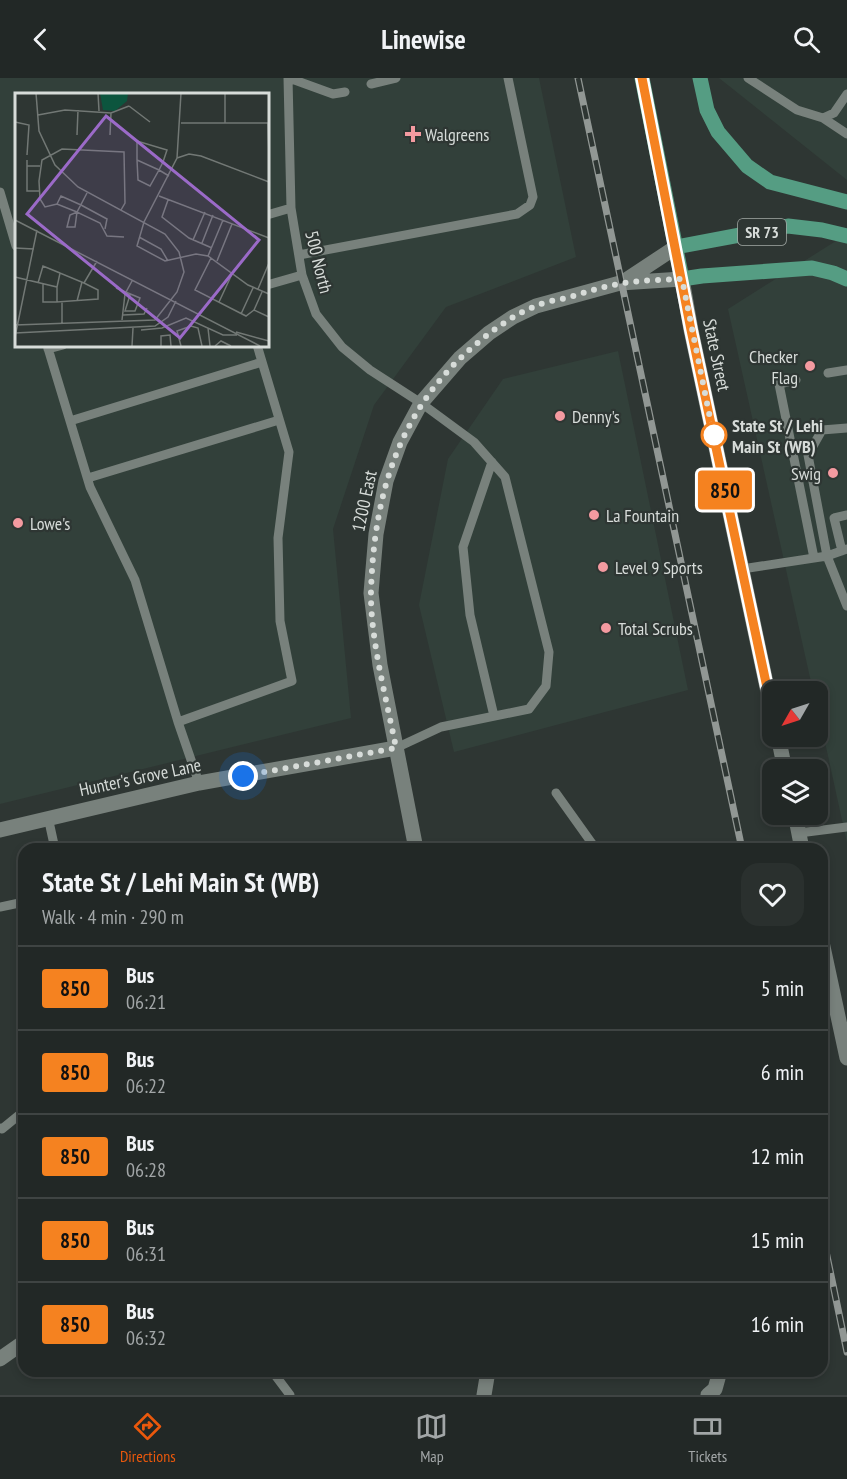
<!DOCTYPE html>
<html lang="en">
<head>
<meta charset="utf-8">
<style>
  body { margin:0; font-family:"PT Sans Narrow",sans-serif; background:#2a302e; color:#f1f3f6; height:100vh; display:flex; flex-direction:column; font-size:22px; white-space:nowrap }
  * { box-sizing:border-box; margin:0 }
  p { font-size:20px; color:#a2a6a7 }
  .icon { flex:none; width:33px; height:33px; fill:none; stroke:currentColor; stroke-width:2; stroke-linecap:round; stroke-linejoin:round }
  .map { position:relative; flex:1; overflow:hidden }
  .panel { position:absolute; left:18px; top:765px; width:810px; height:534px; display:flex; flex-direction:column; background:#222826; border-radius:18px; box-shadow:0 3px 9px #0003,0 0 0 2px #3f4443 }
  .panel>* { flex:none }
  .badge { padding:0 12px; border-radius:4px; font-size:21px; line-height:39px }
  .needle { width:39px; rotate:231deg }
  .fabs { position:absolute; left:762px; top:603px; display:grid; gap:12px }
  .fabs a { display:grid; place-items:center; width:66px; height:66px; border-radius:12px; background:#222826; box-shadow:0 3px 9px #0003,0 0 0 2px #3f4443; font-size:30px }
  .you { position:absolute; width:30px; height:30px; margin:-15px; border:4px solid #fff; border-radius:50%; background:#1a73e8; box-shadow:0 0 0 9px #1a73e833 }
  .map>.badge { position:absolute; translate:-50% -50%; box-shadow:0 0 0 3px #fff }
  .round { display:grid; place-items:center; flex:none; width:63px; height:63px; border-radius:18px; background:#2a302e }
  .overview { display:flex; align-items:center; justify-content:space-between; height:102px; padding:0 24px }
  h1 { font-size:28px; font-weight:700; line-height:45px }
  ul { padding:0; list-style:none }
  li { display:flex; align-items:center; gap:18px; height:84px; padding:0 24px; border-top:2px solid #3f4443 }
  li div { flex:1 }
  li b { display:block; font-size:22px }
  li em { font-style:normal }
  li .badge { min-width:66px; font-weight:700; text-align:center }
  header { display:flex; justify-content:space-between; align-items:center; height:78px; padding:0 24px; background:#222826; font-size:27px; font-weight:700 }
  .tab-bar { display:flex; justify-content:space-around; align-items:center; height:84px; border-top:2px solid #3f4443; background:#222826; font-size:16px; color:#a2a6a7 }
  .tab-bar a { display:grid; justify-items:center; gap:3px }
  .tab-bar .on { color:#ea580c }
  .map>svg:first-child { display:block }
  .built { fill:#32403a; fill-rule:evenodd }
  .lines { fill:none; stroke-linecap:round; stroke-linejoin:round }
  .service { stroke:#78817c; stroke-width:9 }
  .minor { stroke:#78817c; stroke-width:15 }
  .secondary { stroke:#78817c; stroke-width:15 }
  .primary { stroke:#559d83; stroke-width:15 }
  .rail-casing { stroke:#919794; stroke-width:7 }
  .rail { stroke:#2e3633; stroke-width:4.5; stroke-dasharray:14; stroke-linecap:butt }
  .line-casing { stroke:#fff; stroke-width:14 }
  .line { stroke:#f58220; stroke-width:9 }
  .walk { stroke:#d7dcd9; stroke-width:6; stroke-dasharray:0 10.8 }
  .poi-dot { fill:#f49aa0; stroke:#2e3633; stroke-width:2 }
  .stop-dot { fill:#fff; stroke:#f58220; stroke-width:3 }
  .labels { text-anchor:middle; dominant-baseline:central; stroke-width:4.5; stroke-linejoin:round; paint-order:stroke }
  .shield { fill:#2e3633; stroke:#a4aaa7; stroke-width:1.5 }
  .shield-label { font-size:16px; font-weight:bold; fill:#d7dcd9 }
  .poi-label { font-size:18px; fill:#d7dcd9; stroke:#2e3633; text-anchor:start }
  .street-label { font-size:18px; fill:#d7dcd9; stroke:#2e3633 }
  .stop-label { font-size:18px; font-weight:bold; fill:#d7dcd9; stroke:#2e3633; text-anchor:start }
  .inset-road { fill:none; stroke:#727875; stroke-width:1.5 }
  .view { fill:#9b6ac8; fill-opacity:0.15; stroke:#9b6ac8; stroke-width:3 }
  .inset-edge { fill:none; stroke:#d7dcd9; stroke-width:3 }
</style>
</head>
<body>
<header><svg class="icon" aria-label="back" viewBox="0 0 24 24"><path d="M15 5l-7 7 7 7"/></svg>Linewise<svg class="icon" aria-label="search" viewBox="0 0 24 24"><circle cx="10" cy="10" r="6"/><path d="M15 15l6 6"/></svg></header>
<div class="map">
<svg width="847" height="1317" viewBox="0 0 847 1317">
  <rect width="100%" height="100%" fill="#2e3633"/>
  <path class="built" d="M0,0H539L576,179L446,229L374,327L333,451L351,640L0,726ZM16,16H267V267H16Z
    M719,0H847V102Z
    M847,156V765L818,632V614L813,613L728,231Z
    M618,273L688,612L454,674L419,527L448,381L503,301Z"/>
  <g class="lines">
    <path class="service" d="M288,0L291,130L302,197L316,236L342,269L370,292L421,325L474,364L505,399L549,574L546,608L529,631L441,649L396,670
      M289,0L333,16L345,14
      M748,0L797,32L823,40L834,35L847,16
      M371,6L396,0
      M823,40L847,56
      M0,114L16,168
      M267,137L291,130
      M299,177L517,136L530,127L533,119L508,0
      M267,207L302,197
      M47,267L90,409L135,502L178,644L199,705
      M48,271L63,267
      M828,295L847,292
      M796,302L779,306L814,480
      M70,343L262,284
      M847,350L822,352L808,377L827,478L847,528
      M492,384L463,469L470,537L494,638
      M88,400L279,342
      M842,473L834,440L847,437
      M742,491L827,478L847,471
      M178,644L292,603L280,543L278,460L289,374L257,267
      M556,715L596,771
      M48,739L55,771
      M799,755L847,749
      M0,829L24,824
      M0,1050L2,1051L24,1033
      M272,1293L290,1317"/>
    <path class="minor" d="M0,752L199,705L396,670
      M0,1281L24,1264
      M708,1317L715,1311L720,1293"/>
    <path class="secondary" d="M623,204L676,169
      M778,658L785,692
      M795,736L802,771
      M416,771L380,587L371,515L376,456L386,403L400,364L421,325L460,280L489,255L513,239L536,228L620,205L682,201L691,252L772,633
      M822,864L847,980
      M484,1317L488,1293"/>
    <path class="primary" d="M642,0L682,201L702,198L812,190L833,195L847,201
      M700,0L707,32L718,54L747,88L770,104L847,124
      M676,169L788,148L822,152L847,158"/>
    <g class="rail-casing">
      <path id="rail" d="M578,0L742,771
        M822,1154L847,1274"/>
    </g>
    <use href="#rail" class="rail"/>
  </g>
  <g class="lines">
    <g class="line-casing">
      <path id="line" d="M642,0L691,252L772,633"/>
    </g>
    <use href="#line" class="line"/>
    <path class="walk" d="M243,698L396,670C387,623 370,561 371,513C374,416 399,331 475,267C493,252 513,237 536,228C545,224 556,222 566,220C584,215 601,209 619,206C639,202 662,202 682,201L714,360V357"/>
  </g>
  <g class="poi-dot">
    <path d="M410 47h6v6h6v6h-6v6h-6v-6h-6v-6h6z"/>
    <circle cx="810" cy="288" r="6"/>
    <circle cx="560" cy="338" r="6"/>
    <circle cx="833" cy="395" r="6"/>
    <circle cx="594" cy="437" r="6"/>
    <circle cx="18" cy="445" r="6"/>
    <circle cx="603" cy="489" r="6"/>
    <circle cx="606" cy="550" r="6"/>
  </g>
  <circle class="stop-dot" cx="714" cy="357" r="12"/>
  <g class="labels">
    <rect class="shield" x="738" y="141" width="48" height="26" rx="4.5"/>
    <g class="shield-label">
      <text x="762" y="154">SR 73</text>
    </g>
    <g class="poi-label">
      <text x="425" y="56">Walgreens</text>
      <text x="798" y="278" text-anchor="end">Checker<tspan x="798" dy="21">Flag</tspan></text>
      <text x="572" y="338">Denny's</text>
      <text x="821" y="395" text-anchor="end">Swig</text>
      <text x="606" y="437">La Fountain</text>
      <text x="30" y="445">Lowe's</text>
      <text x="615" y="489">Level 9 Sports</text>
      <text x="618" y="550">Total Scrubs</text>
    </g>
    <g class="street-label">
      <text transform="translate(319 184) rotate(76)">500 North</text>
      <text transform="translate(717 277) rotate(78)">State Street</text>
      <text transform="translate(364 423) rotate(-78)">1200 East</text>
      <text transform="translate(140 699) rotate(-12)">Hunter's Grove Lane</text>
    </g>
    <g class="stop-label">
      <text x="732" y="347">State St / Lehi<tspan x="732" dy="21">Main St (WB)</tspan></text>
    </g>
  </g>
  <g transform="translate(15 15)">
    <rect width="254" height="254" fill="#2e3633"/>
    <path d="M85,0H113L112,8L100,18L88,17Z" fill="#0c553e"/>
    <path class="inset-road" d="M83,0L84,18M166,0L162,65L129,129L122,153L150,168L181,161L193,163L233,192L254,201M210,0V30M114,13L135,29M23,22L50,17L96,20L114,13M0,29L14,32L12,62M166,30H254M253,30L254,63M62,42L63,17M95,42L96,20M162,65L174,61L186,63L254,89M12,67V73H25M122,67L123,87L135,93L144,77L148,69L152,57L122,48V67L144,77L154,83M12,73V98H24M72,100L62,119L42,111L30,114L25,106L24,88L27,67L47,56L109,59L110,110L106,117M144,103L254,145M153,107L147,124L174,145L197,155M42,111L46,103L66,112L92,126L90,136M62,119L60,134H52L55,122L62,119L85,130L92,143L109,144M0,127L245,253M124,144L146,156L153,168M178,147L190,119M187,150L198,122M0,155L19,156M193,163L208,127M196,165L180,197L231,223L239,217L254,224M202,168L217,131M0,184L42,194L45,180L69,190L82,168M23,190L28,173L45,180M28,191V209H42M42,194V209L83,206V197L69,190M101,195L125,205L120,218H110L115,202L110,200M243,196L254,170M47,208V230M62,208L67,189M204,209L217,181M239,217L247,199M226,221L238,195M108,222L129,221L132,215M107,227L110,201L117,188M0,232L140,227L162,199L169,179L164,159L150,141L63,94L40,72L24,38L21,0M193,235L195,253M126,237L147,235L171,225L208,242H222M221,239L254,248M0,240L140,233L153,224L161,208M0,244L22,137M117,253L118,235M146,253V243L155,242L156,253M166,253L162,238L176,233L183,235L187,253M200,253L206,248L216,253"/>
    <path class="view" d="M91,23L244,147L165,245L12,121Z"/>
    <rect width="254" height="254" class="inset-edge"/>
  </g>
</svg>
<div class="fabs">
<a><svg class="needle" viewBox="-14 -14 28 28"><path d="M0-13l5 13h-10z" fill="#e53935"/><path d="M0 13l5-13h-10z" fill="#a2a6a7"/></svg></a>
<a><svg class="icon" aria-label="layers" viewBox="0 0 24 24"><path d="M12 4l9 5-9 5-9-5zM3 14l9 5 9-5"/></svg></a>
</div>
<div class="you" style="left:243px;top:698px"></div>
<b class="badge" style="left:725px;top:412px;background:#f58220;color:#111">850</b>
<section class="panel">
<div class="overview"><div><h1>State St / Lehi Main St (WB)</h1><p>Walk · 4 min · 290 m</p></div><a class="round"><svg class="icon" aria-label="heart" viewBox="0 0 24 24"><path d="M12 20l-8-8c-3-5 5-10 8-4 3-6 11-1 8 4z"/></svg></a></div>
<ul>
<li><span class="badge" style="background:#f58220;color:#111">850</span><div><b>Bus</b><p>06:21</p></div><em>5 min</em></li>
<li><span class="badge" style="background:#f58220;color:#111">850</span><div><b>Bus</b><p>06:22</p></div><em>6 min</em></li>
<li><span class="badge" style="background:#f58220;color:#111">850</span><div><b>Bus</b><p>06:28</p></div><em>12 min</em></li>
<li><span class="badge" style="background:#f58220;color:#111">850</span><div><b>Bus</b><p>06:31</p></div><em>15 min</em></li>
<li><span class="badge" style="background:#f58220;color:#111">850</span><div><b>Bus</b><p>06:32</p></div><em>16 min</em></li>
</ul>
</section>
</div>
<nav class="tab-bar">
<a class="on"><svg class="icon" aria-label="directions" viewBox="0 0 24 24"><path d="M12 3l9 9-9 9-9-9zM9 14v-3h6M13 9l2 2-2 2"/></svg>Directions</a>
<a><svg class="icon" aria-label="map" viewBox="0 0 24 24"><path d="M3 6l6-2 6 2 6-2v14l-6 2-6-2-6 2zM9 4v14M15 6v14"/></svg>Map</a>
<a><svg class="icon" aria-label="tickets" viewBox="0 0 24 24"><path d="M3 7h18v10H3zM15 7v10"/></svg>Tickets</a>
</nav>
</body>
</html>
